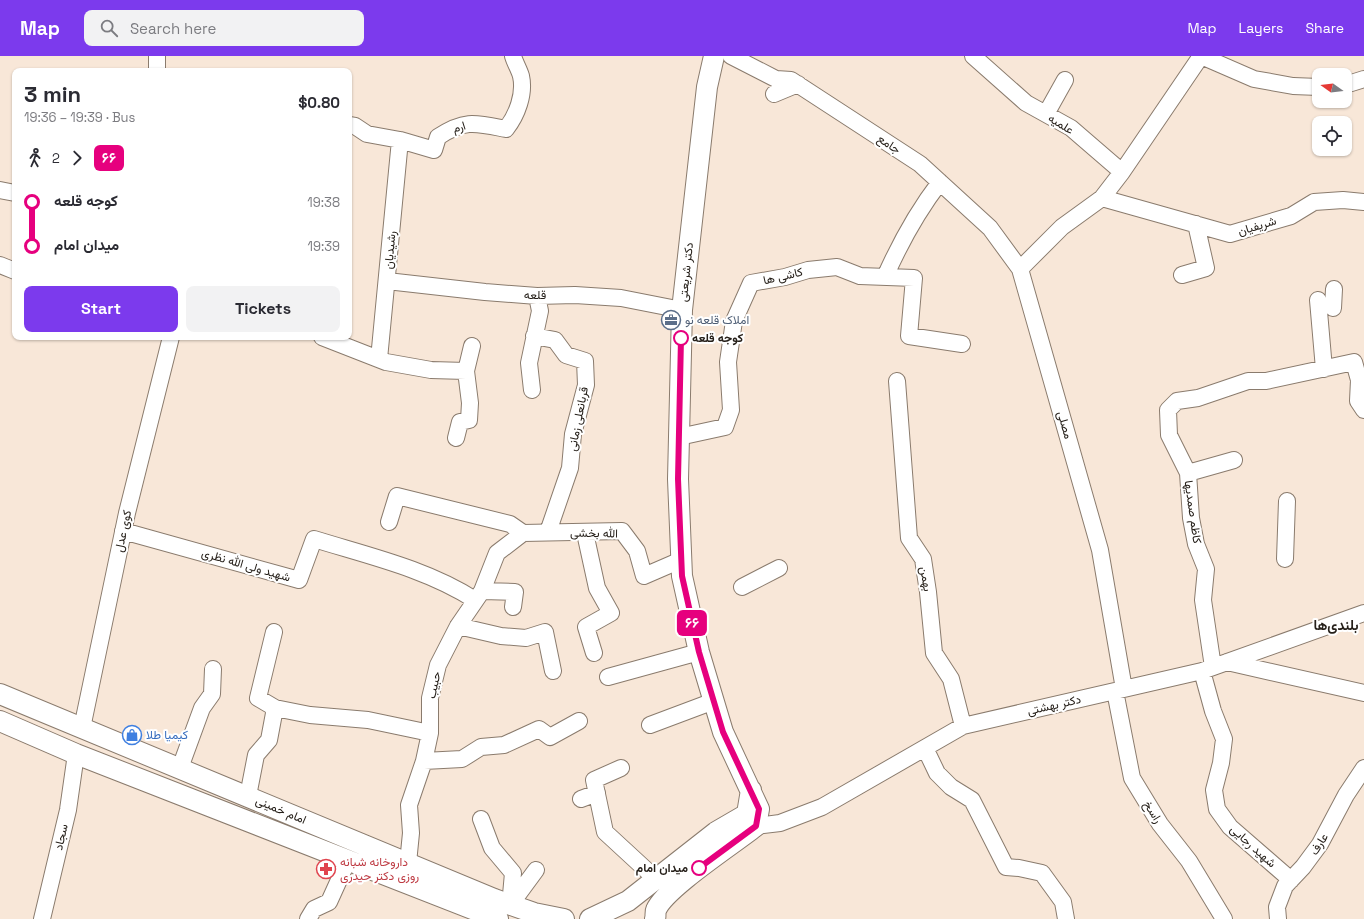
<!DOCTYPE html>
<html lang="en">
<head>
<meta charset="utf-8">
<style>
  body { margin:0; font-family:"Space Grotesk",Vazirmatn,sans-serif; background:#f2f2f3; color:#2b2b33; height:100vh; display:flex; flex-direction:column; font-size:15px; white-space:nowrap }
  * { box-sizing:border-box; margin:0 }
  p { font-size:13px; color:#7c7c81 }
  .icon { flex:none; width:22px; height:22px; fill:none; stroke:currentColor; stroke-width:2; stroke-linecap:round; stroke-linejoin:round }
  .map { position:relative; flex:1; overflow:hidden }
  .drawer { position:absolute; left:12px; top:12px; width:340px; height:272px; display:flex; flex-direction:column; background:#fff; border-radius:8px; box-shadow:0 1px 3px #0004 }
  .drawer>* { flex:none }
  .badge { padding:0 8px; border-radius:6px; font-size:14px; line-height:26px }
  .needle { width:26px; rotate:284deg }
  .buttons { position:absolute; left:1312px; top:12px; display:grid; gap:8px }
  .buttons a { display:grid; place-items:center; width:40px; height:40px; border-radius:8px; background:#fff; box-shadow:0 1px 3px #0004; font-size:20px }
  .map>.badge { position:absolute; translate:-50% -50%; box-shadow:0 0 0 2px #fff }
  .legs { display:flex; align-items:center; gap:6px; height:44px; padding:0 12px; font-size:13px }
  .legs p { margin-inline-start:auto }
  .summary { display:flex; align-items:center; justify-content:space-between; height:68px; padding:0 12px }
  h1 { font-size:22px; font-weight:600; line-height:30px }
  .button { display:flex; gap:8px; margin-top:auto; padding:8px 12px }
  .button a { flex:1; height:46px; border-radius:8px; background:#7c3aed; color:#fff; font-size:16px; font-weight:600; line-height:46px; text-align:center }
  .button a+a { background:#f2f2f3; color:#2b2b33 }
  ul { padding:0 12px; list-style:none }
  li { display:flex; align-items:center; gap:14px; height:44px; font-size:15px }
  li i { display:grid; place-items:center; width:6px; height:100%; margin:0 5px; background:currentColor }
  li i::after { content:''; width:10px; height:10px; margin:-5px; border:3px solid; border-radius:50%; background:#fff }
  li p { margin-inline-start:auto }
  li:first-child i { background:linear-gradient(#0000 50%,currentColor 0) }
  li:last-child i { background:linear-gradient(currentColor 50%,#0000 0) }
  header { display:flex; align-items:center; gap:24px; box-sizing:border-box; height:56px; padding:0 20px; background:#7c3aed; color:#fff }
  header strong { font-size:19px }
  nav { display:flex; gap:22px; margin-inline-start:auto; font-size:14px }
  .search { width:280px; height:36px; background:#f2f2f3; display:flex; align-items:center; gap:10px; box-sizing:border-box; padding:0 14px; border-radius:8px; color:#7c7c81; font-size:15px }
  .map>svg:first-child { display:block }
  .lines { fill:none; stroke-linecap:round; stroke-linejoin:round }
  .minor-casing { stroke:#8a7b6d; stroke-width:18 }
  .major-casing { stroke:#8a7b6d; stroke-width:22 }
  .minor { stroke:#fff; stroke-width:16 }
  .major { stroke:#fff; stroke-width:20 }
  .line-1-casing { stroke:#fff; stroke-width:9 }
  .line-1 { stroke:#e6007e; stroke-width:6 }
  .stop-1-dot { fill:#fff; stroke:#e6007e; stroke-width:2 }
  .labels { text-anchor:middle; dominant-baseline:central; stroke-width:4; stroke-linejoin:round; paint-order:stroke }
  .street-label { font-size:12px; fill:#26201a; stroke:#fff }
  .service-label { font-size:12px; fill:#4e5e75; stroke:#fff; text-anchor:start }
  .stop-label { font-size:12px; font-weight:bold; fill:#26201a; stroke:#fff; text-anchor:start }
  .shop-label { font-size:12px; fill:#366cbe; stroke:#fff; text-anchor:start }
  .health-label { font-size:12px; fill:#be3a42; stroke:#fff; text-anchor:start }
  .quarter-label { font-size:14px; font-weight:bold; fill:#26201a; stroke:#fff }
</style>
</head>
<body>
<header>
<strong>Map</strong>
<div class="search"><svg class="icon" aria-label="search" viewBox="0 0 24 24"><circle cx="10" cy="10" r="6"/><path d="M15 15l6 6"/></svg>Search here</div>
<nav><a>Map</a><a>Layers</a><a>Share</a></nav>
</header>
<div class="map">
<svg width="1364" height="863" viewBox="0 0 1364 863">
  <rect width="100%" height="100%" fill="#f8e7d8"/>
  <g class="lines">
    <g class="minor-casing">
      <path id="minor" d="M731,0L776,23L791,24L920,108L990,172L1020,213L1100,494L1124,633
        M973,0L1026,47L1071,72L1122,116L1102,142L1062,171L1020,213
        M1201,0L1254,23L1293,30L1319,31
        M157,15V0
        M1345,29L1364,23
        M774,38L798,28
        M1046,58L1065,24
        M349,69L355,70L367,78L400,84L434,94L438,81C465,63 476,67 506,73C517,59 525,38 521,20C519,13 515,7 513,0
        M1122,116L1201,0
        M0,134L15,137
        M1102,142L1230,178L1291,160L1314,146L1343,144L1364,146
        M0,209L15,215
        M1182,219L1206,212L1196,168
        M885,221C900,187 917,156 940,126
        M387,225L485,236L537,240L575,239L621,242L682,254
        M1318,244L1324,313
        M1333,252L1334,233
        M534,280L555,284L566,299L585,305L586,329L573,378L570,412L548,476
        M322,281L386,306L431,314L466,315L470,347L469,364L460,366L456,382
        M379,303L400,84
        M466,315L472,290
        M897,325L909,482L923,503L928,536L934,597L951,623L963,670
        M532,334L529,307L540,255L537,240
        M679,381L725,371L731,354L728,306L734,265L751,227L785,221L808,214L837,211L860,220L914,222L909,280L962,288
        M1188,417L1234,404
        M389,466L397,440L510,468L523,477
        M123,475L299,524L314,483C369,500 427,513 475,544
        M523,477L622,475L637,495L644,520L681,504
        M585,477L597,532L611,557L586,571L594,597
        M1285,503L1287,445
        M742,531L779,512
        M482,535L515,536L513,551
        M458,570L501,580L526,582L545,576L553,615
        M274,576L258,642L275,652L310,659L368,664L430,677
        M1227,606L1364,637
        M1213,611L1203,544L1206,513L1196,488L1191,462L1188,417L1169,379L1168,354L1177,345L1198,342L1248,325H1266L1354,306L1359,324L1358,345L1364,354
        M1202,615L1213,655L1224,683L1221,707L1214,734L1217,753L1230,771L1291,824
        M608,621L699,596
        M1115,635L1132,722L1160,768L1189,805L1224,863
        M650,669L714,645
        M82,672L127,457L171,281
        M925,692L937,717L951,731L972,744L1006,811L1019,812L1042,817L1063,846L1066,863
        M424,705L462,703L481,691L504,689L539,673L550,681L579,665
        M180,712L202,652L212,638L213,613
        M621,712L594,724L605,776L656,823
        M248,740L256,699L269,684L275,652
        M581,743L597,737
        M481,763L492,792L513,817L510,850
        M756,770L780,767L822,751L963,670L1202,615L1364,557
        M408,807L411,777L409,749L424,705L430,677V642L438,609L458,570L482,535L497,497L523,477
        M511,848L536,814
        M42,863L68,754L76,698
        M308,863L314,853L329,846L348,804
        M1278,863L1277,851L1285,830L1303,811L1320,788L1346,739L1364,712"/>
    </g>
    <g class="major-casing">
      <path id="major" d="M0,638L494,843L534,857L564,863
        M0,665L76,698L498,863
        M590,863L628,845L716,776L747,758L751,734
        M655,863C656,860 655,856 656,854C665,832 735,787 756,770L759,753L723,676L699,596L682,520L678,423L682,254L707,31L714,0"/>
    </g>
    <use href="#minor" class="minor"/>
    <use href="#major" class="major"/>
  </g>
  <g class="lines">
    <g class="line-1-casing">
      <path id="line-1" d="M681,282L678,423L682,520L699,596L723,676L759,753L756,770L699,812"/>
    </g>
    <use href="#line-1" class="line-1"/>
  </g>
  <defs>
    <g id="office-ring" transform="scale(1)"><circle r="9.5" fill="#fff" stroke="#5c6f8a" stroke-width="1.5"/><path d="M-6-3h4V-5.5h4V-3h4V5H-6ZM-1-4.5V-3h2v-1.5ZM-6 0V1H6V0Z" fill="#5c6f8a"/></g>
    <g id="shop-ring" transform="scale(1)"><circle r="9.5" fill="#fff" stroke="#3f7fe0" stroke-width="1.5"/><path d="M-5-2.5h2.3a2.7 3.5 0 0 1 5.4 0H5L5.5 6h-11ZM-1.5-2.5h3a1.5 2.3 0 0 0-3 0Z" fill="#3f7fe0"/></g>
    <g id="pharmacy-ring" transform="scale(1)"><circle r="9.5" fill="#fff" stroke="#e0444e" stroke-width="1.5"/><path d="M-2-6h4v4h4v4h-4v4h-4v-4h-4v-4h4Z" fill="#e0444e"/></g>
  </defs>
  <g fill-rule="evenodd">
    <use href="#office-ring" x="671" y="264"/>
    <use href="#shop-ring" x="132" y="679"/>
    <use href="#pharmacy-ring" x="326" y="813"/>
  </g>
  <g class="stop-1-dot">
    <circle cx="681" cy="282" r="7"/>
    <circle cx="699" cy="812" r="7"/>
  </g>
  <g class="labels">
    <g class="street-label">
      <text transform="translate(1061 68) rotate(31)">علمیه</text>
      <text transform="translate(459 71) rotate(-18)">ارم</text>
      <text transform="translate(889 88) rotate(33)">جامع</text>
      <text transform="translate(1257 170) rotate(-17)">شریفیان</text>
      <text transform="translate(390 194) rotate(-85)">رشیدیان</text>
      <text transform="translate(686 216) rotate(-84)">دکتر شریعتی</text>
      <text transform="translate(783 220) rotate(-13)">کاشی ها</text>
      <text transform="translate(535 239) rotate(1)">قلعه</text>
      <text transform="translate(578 363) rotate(-79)">قربانعلی زمانی</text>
      <text transform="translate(1065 369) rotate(74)">مصلی</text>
      <text transform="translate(1193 456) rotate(82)">کاظم صمدیها</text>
      <text transform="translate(123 475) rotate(-78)">کوی عدل</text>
      <text transform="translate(594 477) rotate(1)">الله بخشی</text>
      <text transform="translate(246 509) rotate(16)">شهید ولی الله نظری</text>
      <text transform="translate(926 523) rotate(81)">بهمن</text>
      <text transform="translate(434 629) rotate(-78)">حبیب</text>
      <text transform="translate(1054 649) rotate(-13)">دکتر بهشتی</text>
      <text transform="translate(281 754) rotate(23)">امام خمینی</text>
      <text transform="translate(1153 756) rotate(58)">راسخ</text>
      <text transform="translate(61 781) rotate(-77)">سجاد</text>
      <text transform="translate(1319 788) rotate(-58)">عارف</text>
      <text transform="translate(1253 790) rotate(42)">شهید رجایی</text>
    </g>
    <g class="service-label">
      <text x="685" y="264">املاک قلعه نو</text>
    </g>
    <g class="stop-label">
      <text x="692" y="282">کوجه قلعه</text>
      <text x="688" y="812" text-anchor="end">میدان امام</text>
    </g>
    <g class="shop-label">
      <text x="146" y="679">کیمیا طلا</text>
    </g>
    <g class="health-label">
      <text x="340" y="806">داروخانه شبانه<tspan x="340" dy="14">روزی دکتر حیدری</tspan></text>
    </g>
    <g class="quarter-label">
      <text x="1336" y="569">بلندی‌ها</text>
    </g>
  </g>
</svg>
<div class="buttons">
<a><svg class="needle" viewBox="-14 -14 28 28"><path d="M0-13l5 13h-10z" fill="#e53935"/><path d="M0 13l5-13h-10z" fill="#7c7c81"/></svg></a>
<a><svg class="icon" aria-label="locate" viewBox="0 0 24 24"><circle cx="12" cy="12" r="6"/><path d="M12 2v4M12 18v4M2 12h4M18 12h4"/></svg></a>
</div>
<b class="badge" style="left:692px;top:567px;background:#e6007e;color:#fff">۶۶</b>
<section class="drawer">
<div class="summary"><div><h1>3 min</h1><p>19:36 – 19:39 · Bus</p></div><b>$0.80</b></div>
<div class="legs"><svg class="icon" aria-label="walk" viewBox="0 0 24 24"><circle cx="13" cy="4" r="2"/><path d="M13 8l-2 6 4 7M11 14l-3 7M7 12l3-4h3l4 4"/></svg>2<svg class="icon" aria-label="forward" viewBox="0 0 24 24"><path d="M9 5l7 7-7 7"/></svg><b class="badge" style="background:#e6007e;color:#fff">۶۶</b></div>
<ul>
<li><i style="color:#e6007e"></i><b>کوجه قلعه</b><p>19:38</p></li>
<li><i style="color:#e6007e"></i><b>میدان امام</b><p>19:39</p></li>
</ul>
<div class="button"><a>Start</a><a>Tickets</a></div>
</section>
</div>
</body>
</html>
